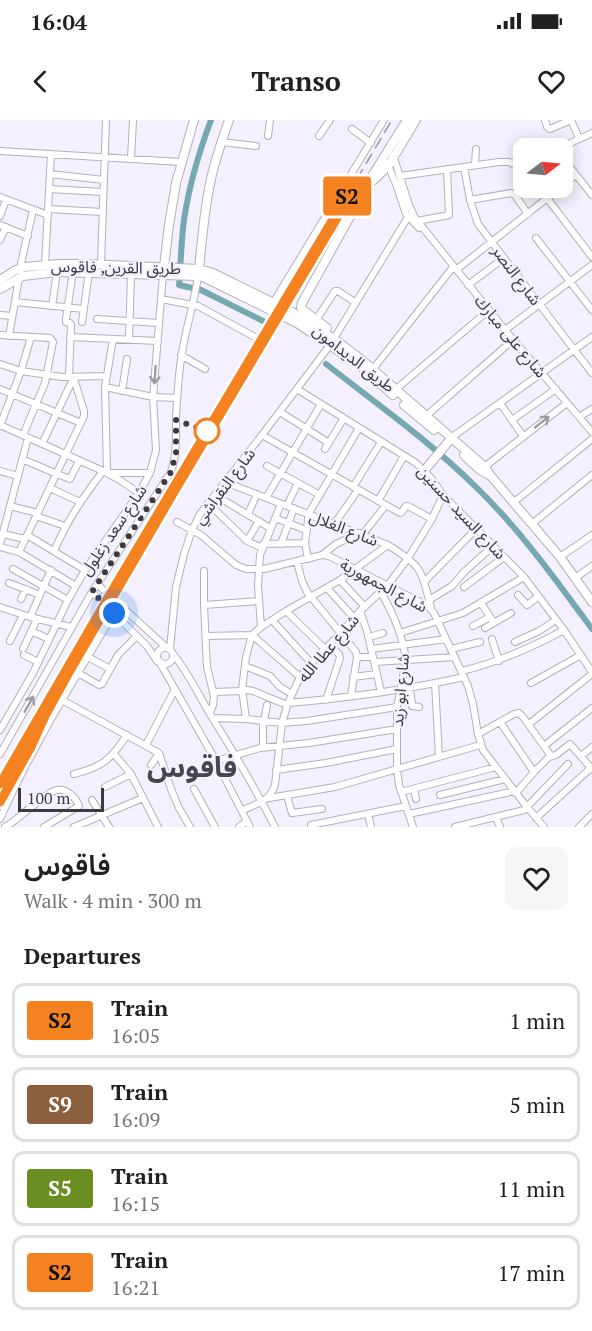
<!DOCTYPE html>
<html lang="en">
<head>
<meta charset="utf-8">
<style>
  body { margin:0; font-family:"PT Serif","Noto Sans Arabic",serif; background:#f6f6f6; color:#202124; height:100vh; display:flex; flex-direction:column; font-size:22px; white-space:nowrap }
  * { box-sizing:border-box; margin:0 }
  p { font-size:20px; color:#757577 }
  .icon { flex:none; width:33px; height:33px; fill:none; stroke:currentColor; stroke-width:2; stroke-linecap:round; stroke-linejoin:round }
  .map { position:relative; height:707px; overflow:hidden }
  .panel { display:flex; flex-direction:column; background:#fff; flex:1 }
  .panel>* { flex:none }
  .badge { padding:0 12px; border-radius:4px; font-size:21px; line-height:39px }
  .needle { width:39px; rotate:74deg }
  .fabs { position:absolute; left:513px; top:18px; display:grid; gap:12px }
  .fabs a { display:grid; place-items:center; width:60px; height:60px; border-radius:12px; background:#fff; box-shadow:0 3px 15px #0003; font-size:30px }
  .scale { position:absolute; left:18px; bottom:15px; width:86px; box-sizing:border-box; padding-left:6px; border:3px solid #3c3a3f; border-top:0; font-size:16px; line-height:21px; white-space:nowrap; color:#3c3a3f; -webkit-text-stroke:4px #f4f0fd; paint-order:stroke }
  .you { position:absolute; width:30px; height:30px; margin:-15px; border:4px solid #fff; border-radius:50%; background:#1a73e8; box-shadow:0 0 0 9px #1a73e833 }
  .map>.badge { position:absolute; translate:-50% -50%; box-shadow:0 0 0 3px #fff }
  h2 { padding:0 24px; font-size:22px; line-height:54px }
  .round { display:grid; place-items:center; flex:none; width:63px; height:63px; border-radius:12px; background:#f6f6f6 }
  .headline { display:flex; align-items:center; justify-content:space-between; height:102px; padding:0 24px }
  h1 { font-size:28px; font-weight:600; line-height:45px }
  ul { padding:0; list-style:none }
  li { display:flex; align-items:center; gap:18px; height:75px; margin:0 12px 9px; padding:0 12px; border:3px solid #e0e0e0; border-radius:12px }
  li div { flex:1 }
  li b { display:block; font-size:22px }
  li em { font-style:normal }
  li .badge { min-width:66px; font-weight:700; text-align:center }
  .status { display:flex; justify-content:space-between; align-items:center; height:42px; padding:0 30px; background:#fff; direction:ltr }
  .status svg { height:16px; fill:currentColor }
  header { display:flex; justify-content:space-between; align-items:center; height:78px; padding:0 24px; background:#fff; font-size:27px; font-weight:600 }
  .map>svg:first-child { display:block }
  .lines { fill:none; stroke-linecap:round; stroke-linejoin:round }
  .canal { stroke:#75a8b0; stroke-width:6 }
  .minor-casing { stroke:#b3b0bc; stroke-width:8 }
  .major-casing { stroke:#b3b0bc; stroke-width:10 }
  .minor { stroke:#fff; stroke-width:6 }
  .major { stroke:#fff; stroke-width:8 }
  .rail { stroke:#9b98a1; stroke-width:1.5; stroke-dasharray:12 6; stroke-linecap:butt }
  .oneway { stroke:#9e9c9f }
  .line-casing { stroke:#fff; stroke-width:14 }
  .line { stroke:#f58220; stroke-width:9 }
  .walk { stroke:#3c3a3f; stroke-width:6; stroke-dasharray:0 10.8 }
  .stop-dot { fill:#fff; stroke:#f58220; stroke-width:3 }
  .labels { text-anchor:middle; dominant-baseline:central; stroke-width:4.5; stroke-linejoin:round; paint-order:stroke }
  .street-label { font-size:16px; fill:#3c3a3f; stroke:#f4f0fd }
  .town-label { font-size:28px; font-weight:bold; fill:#48454f; stroke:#f4f0fd }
</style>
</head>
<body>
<div class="status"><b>16:04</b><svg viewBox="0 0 49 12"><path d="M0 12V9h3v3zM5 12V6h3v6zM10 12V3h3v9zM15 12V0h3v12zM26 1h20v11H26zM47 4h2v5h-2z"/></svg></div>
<header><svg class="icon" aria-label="back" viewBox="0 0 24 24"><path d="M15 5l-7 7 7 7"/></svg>Transo<svg class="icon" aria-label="heart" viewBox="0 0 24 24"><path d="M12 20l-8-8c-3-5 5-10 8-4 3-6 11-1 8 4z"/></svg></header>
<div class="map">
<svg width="592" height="707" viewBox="0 0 592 707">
  <rect width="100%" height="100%" fill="#f4f0fd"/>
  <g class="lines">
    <path class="canal" d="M211,0C199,32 189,66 184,100C181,122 181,144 179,165L201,170L263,201
      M326,244C377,284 431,322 477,368C521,411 556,460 592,509"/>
    <g class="minor-casing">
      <path id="minor" d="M545,0L547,7L550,9L571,0
        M571,0L579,18
        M352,9L371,23
        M268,16L270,0
        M319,16L330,0
        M221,22L256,26
        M560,28L592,13
        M0,31L181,42
        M393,35L409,85L415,98L505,210L592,312
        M562,37L592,75
        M131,39L133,0
        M387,43L396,64L406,94L419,108
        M475,45L476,29
        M464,47L470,80L478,104L592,253
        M50,54L104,60
        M400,56L499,42H509L517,46H524
        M562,66L576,55
        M49,69L103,72
        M0,77L48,95
        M547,78L592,137
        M470,80L511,73L515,75L528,94
        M48,89L103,92
        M0,96L6,80
        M417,101L449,95L447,49
        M0,105L28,116
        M536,118L592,190
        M0,120L6,107
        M101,144L106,0
        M45,145L51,34
        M20,148L33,90
        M456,150L560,68
        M468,165L504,138
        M161,179L198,186L253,216
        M15,182L84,189
        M273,183L384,0
        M52,186L57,152
        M0,195L12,196
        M97,199L159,203
        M316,200L335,171H338L356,183
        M82,202L89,152
        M505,210L592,145
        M0,215L50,218L53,222L45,263L23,315
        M9,216L19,158
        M70,217L158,221
        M129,219L131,154
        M181,235L205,249
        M0,244L21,251L62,257L106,256
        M373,249L453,147
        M69,257L71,205L70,203L66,202V199L73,151
        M105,267L153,277L177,278
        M0,269L81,303
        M297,269L416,343L431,358L443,375L524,457L564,510L592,552
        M395,270L489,190
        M122,271L127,239
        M500,283L523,316
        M280,292L329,323
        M426,296L513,220
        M579,297L592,289
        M512,300L556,269
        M0,305L103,351L118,359L139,373
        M0,306L21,251L31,217
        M262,315L400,393L402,392L406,386H408L432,399
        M452,317L592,217
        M42,324L74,257
        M325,329L344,298
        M22,339L57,354
        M267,346L320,375
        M483,348L567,283
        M0,351L18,356
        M107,353L105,267L113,219
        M110,353H150
        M57,354L70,359L79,341
        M225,362L388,425C423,447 421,449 431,488
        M353,367L381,322
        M50,368L80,382
        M215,375L270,408
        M266,378L321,284
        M378,381L404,336
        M514,382L592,319
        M208,383L247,421L262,428
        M287,385L298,363
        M10,386L38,393
        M248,394L257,374
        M36,396L65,406
        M275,398L306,410
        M177,402L201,415L236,445L246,449H264L322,435L329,436L428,486L434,493L468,566L473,584L478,614L483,630L527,687L544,707
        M335,403L358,370
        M533,403L592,355
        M3,414L25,419
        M363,414L386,385
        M27,415L85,450
        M247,421L259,401
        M0,424L28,318
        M263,424L305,423
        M281,424L294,388
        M0,427L19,432L76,466
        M54,431C68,399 82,379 103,351
        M19,432L84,296V291L74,259
        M322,435L336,424L360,413
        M560,437L592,415
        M308,439L305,423L309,393L359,308
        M297,442L302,461L307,472L356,532L357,537L351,576
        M13,449L68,480
        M204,451V485L207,547L214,576L213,585L210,593
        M575,458L592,446
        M340,460L365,487
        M424,462L476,409
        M9,463L40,475
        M97,464L167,528
        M464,467L504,437
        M327,468L354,498
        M92,472L147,526L157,541
        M381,472C393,494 403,515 406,541L397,587V649L399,665L413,707
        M518,475L527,485L538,477
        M21,479L26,469
        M429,480L452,466L464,452L493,426
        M481,483L494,503
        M204,485L259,481
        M0,487L30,497L71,507
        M286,491L325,529
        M360,491L367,511L381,572
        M30,497L51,450
        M272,500L311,543
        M473,506L490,497
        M261,507L258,466L260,435L281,384
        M485,508L511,493
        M31,511L49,519
        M400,513L463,493L524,457
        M206,516L252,515L300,557
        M369,517L383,513
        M492,519L499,541
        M10,521L23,495
        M515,522L539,511L556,500
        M157 536a8 8 0 1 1 16 0a8 8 0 1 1-16 0Z
        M23,529L37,499
        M170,529L176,467L184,434L192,410L200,394L262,315L330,225L408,97
        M372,529L446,519
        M451,529L480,522
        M173,534C188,552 198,574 210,594C233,631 255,668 275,707
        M24,535L38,542
        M88,537L110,549
        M357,537H373
        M375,542L455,537
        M160,543L216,641L250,707
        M245,546L270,556L280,567L292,574
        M462,551C498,542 531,528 564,510
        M78,553L99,565L102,564L118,535L137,516
        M353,557L377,554
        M435,563L439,636
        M531,563L581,535
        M410,567L412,586L419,587
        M242,569L253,571L287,585
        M213,572L242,571
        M62,580L159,633
        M326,580L340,538L339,534L329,525
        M288,583C347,578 406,570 464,557
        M213,598L246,599L282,603L307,601L397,587
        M246,599L242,569L246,537L252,515L261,507L286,491L340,460L388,425
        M263,600V627
        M264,601L267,585
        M500,602L534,652
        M529,604L592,554
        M0,610L33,553L68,480L85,450L139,373L150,353L156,330L153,277L163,155
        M478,614L514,594L519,593L523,597L551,636
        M146,625L175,569
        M544,626L592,588
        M159,633L171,669L179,688L190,707
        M0,634L92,472L171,352C177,334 176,316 176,297C177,280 178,263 180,247C183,216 194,186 198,156
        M114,634L131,654L158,707
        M581,636L592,627
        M216,641L260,628L309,623L397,609
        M151,645L159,633
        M276,650L326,643L397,629
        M74,654C103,647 111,639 127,615
        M105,667L131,654
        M194,669L215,707
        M414,669L416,679
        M401,672L496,647
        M516,673L534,652L549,637L556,635L570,624L592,649
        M440,675L505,659
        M287,676L292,693L322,689
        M269,678L335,667L480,625
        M92,680L109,707
        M243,690C258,683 269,682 275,665L282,603L288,583L300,557L311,543L341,513L360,491L388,465L408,438L432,399L443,375
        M368,694L371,707
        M409,694L515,671
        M496,697L500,707
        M536,698L592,647
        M0,699C32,627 74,560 114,493
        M311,705L406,686
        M5,707C20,699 44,673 57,670C67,668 76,678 79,686L44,707
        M74,707L143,678
        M239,707L247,701
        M455,707L524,690L568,644
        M579,707L592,694"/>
    </g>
    <g class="major-casing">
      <path id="major" d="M374,60L389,45L416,0
        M164,147L169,105L176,63L194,0
        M199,149C202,120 204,92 210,64C214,42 222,21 229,0
        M0,160L14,151L24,147L59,144H87L199,149L213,153L296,194L334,219L362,240L485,347L490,355L560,437L592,482
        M0,169L23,156L57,152L198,156L203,157L297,203L358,244L393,275
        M327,208L303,190L301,187L302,183L374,53L407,0
        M404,285L434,310
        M464,335L480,350L489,355
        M424,351L449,321"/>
    </g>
    <use href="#minor" class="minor"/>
    <use href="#major" class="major"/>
    <path class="rail" d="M0,664L109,476L392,0
      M0,682L14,656"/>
  </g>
  <defs><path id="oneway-shaft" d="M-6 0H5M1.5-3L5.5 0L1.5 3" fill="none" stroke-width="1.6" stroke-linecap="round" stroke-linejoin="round" transform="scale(1.5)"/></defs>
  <g class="oneway">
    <use href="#oneway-shaft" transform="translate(155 255) rotate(94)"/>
    <use href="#oneway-shaft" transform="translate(542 302) rotate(-38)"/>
    <use href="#oneway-shaft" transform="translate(29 584) rotate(-60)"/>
  </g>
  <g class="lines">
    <g class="line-casing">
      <path id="line" d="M0,664L109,476L351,69L337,98L174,372L68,554L46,594L31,627L0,682"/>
    </g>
    <use href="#line" class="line"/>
    <path class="walk" d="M114,493L92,472L171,352L176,333V300L207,311"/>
  </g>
  <circle class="stop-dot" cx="207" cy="311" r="12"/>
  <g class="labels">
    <g class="street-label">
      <text transform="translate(116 147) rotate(1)">طريق القرين, فاقوس</text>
      <text transform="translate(517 155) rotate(53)">شارع النصر</text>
      <text transform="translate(511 216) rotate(50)">شارع على مبارك</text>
      <text transform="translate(354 238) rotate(38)">طريق الديدامون</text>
      <text transform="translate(224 366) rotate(-53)">شارع النقراشي</text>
      <text transform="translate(462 392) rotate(47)">شارع السيد حسنين</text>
      <text transform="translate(344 408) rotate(21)">شارع الغلال</text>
      <text transform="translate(113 410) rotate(-56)">شارع سعد زغلول</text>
      <text transform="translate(384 465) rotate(28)">شارع الجمهورية</text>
      <text transform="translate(328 528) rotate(-49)">شارع عطا الله</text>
      <text transform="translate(400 570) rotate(-85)">شارع ابو زيد</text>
    </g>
    <g class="town-label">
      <text x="192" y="646">فاقوس</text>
    </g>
  </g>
</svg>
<div class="fabs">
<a><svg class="needle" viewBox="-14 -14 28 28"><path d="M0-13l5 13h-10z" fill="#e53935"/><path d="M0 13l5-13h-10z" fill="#757577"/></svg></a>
</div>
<div class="scale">100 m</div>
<div class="you" style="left:114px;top:493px"></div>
<b class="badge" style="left:347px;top:76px;background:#f58220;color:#111">S2</b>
</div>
<section class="panel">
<div class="headline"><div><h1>فاقوس</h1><p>Walk · 4 min · 300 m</p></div><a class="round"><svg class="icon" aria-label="heart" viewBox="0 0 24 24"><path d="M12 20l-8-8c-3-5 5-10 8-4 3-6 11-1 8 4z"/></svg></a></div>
<h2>Departures</h2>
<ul>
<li><span class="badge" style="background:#f58220;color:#111">S2</span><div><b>Train</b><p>16:05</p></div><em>1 min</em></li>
<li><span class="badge" style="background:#8b5e3c;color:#fff">S9</span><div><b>Train</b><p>16:09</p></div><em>5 min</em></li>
<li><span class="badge" style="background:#6b8e23;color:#fff">S5</span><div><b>Train</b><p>16:15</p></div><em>11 min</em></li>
<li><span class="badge" style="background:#f58220;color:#111">S2</span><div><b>Train</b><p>16:21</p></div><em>17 min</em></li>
</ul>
</section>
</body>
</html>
